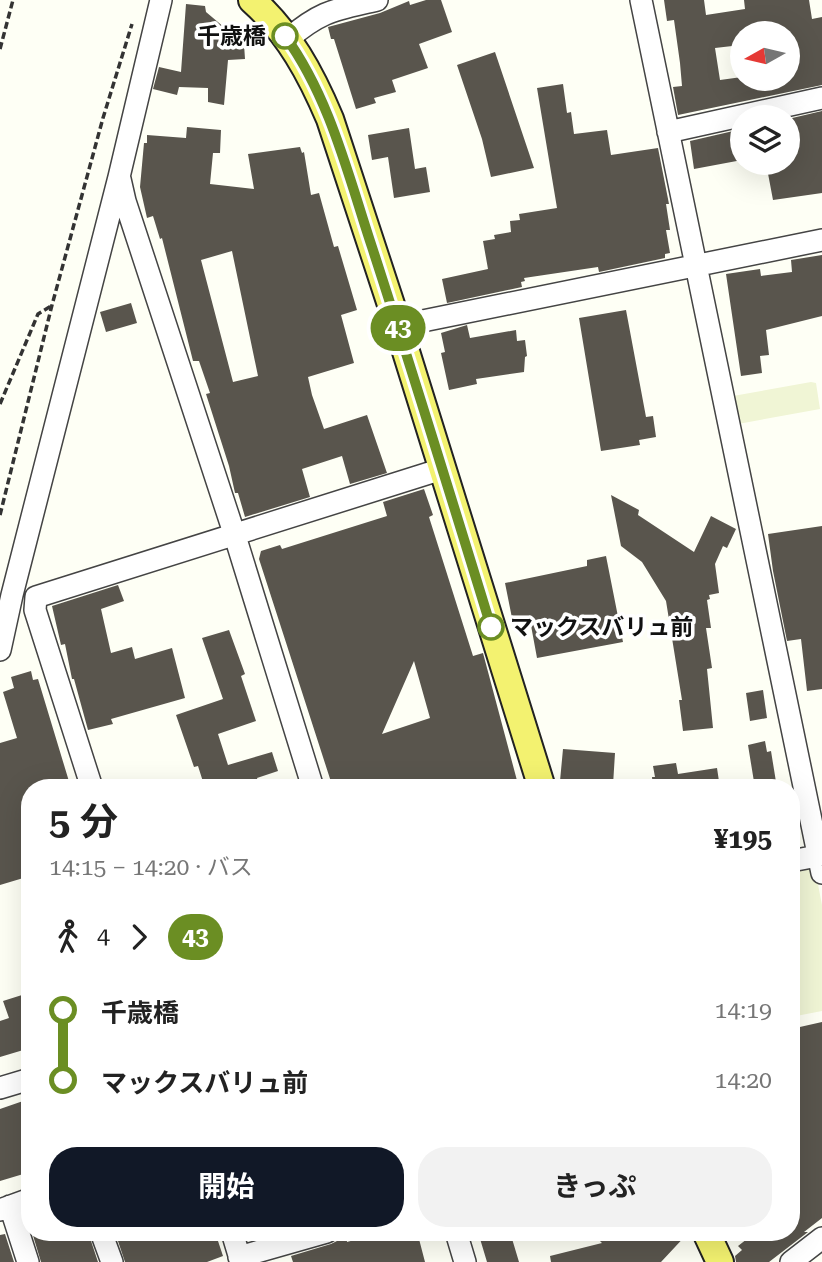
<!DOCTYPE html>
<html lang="ja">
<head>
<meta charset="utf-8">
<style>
  body { margin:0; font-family:"Roboto Serif","Noto Sans JP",serif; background:#f2f2f2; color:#222; height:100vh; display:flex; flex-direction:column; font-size:26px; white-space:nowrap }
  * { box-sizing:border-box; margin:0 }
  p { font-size:23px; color:#767676 }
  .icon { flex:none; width:38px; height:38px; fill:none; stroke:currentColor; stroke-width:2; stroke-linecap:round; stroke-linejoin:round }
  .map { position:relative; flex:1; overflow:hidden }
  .details { position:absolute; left:21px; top:779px; width:779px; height:462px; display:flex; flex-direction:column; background:#fff; border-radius:28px; box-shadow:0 7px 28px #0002 }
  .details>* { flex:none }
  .badge { padding:0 14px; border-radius:23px; font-size:24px; line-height:46px }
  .needle { width:46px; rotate:262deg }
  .tools { position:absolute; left:730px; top:21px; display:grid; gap:14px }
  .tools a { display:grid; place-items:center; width:70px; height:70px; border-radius:50%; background:#fff; box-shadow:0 7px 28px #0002; font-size:35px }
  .map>.badge { position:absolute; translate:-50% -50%; box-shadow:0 0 0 4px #fff }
  .legs { display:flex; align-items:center; gap:10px; height:77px; padding:0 28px; font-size:23px }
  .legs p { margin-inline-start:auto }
  .head { display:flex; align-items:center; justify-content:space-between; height:119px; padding:0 28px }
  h1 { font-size:38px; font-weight:700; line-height:52px }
  .primary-button { display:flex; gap:14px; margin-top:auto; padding:14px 28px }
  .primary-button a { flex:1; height:80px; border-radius:28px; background:#111827; color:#fff; font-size:28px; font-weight:700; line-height:80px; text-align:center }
  .primary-button a+a { background:#f2f2f2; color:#222 }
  ul { padding:0 28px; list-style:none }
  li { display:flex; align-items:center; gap:24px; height:70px; font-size:26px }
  li i { display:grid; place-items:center; width:10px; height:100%; margin:0 9px; background:currentColor }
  li i::after { content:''; width:18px; height:18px; margin:-9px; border:5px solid; border-radius:50%; background:#fff }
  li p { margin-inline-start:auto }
  li:first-child i { background:linear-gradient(#0000 50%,currentColor 0) }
  li:last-child i { background:linear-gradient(currentColor 50%,#0000 0) }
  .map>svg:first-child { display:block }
  .farmland { fill:#f0f5d5 }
  .building { fill:#59554d; fill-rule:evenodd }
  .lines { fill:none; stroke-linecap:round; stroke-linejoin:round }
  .minor-casing { stroke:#444; stroke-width:24 }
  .major-casing { stroke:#222; stroke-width:30 }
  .path { stroke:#333; stroke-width:3.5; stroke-dasharray:7 3.5; stroke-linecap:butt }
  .minor { stroke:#fff; stroke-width:21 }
  .major { stroke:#f3f270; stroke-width:26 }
  .line-1-casing { stroke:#fff; stroke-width:16 }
  .line-1 { stroke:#6b8e23; stroke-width:10 }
  .stop-1-dot { fill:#fff; stroke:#6b8e23; stroke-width:3.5 }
  .labels { text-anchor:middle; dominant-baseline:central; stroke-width:7; stroke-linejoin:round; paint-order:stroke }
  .stop-label { font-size:23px; font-weight:bold; fill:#111; stroke:#fff; text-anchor:end }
</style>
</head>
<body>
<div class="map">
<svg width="822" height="1262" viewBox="0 0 822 1262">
  <rect width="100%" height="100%" fill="#fefff5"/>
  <path class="farmland" d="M811,382L816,383L820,409L738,424L733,396Z
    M814,864L822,905V1011L791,1017V869Z"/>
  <path class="building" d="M426,0H441L452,32L419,44L428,68L392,80L396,92L374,98L376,103L356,109L334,39H331L328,27L380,13L409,1L410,5Z
    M664,0H704L706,15L745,9L744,0H809L812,19L822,17V85L678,115L673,87L682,86L680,63L674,20L667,21ZM740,33H788L790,79H742V77L720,80L715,48L741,45Z
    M186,4L205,6L206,12L244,44L245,59L228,60L224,105L208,102V88L179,87L177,95L153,89L159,67L181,72Z
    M495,52L534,168L491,177L482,139L457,65Z
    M563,84L567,113L571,112L574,134L607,130L611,155L658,148L669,204H666L670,230H666L670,253L665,254V258L599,272L598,267L524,278L525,281L521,282L522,287L447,303L442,279L488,269L483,241L495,239L494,235L511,232L510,221L520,220L519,214L557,208L537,88Z
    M822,111V193L773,200L766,163H788V119Z
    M187,127L221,130L220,153H213L210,184L254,189L248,154L300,147L302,153L304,152L311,195L319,193L334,247L338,246L357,310L341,315L354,363L308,377L312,395L324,429L367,415L387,473L350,484L342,456L302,469L310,497L245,517L238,493H235L229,466L206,394L210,393L199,361H193L162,238L160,239L153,216L147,218L140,187L144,143H147V135L186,138ZM232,251L258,376L233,382L201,260Z
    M409,128L415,169L426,167L430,192L394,198L388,157L372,160L368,135Z
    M742,129V160L694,169L690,141Z
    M822,255V316L766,330L769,355L760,356L762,373L741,376L726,274L760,269L761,276L792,272L791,260Z
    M131,303L137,323L106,332L100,312Z
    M626,310L646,417L653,416L656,437L639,440L640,445L601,451L579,318Z
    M467,325L470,338L516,330L517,341L525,340L527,356L525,357L524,372L476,379L477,384L449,390L441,353L445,352L441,333Z
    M424,489L433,515L429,517L473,656L483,653L519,788H333L259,559L261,551L280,545L282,549L387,516L383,502ZM414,661L430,718L382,734Z
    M611,495L639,510L638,515L694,552L711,516L736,529L727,548L723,546L715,564L719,593L709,595L710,599L707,600L711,628H706L712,668L707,669L713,728L683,731L679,700H682L666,601L642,562L621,546Z
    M822,526V689L807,691L801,639L787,641L773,571L768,534Z
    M606,556L623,642L537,658L530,620L513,623L505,583L587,566V560Z
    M118,585L124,601L101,609L111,653L132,647L135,659L172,648L185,698L111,719L113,724L88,730L74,679H72L65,644L61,645L52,606Z
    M229,630L245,674L241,676L256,721L218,734L228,765L272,752L278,771L257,778L260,788H205L198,766L194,767L176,715L223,699L202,638Z
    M31,671L33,680L38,679L71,788H30V876L0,885V743L17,738L3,692L14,688L11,677Z
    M763,690L767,718L750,721L746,693Z
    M765,741L767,752L771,751L777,788H755L748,745Z
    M563,749L615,753L613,785L593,784V788H570V782L560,781Z
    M676,763L678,774L717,768L720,788H653L652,777H655L653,766Z
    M22,995L23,999L30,996V1048L0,1057V1021L9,1018L3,1001Z
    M822,1022V1218L804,1232H808L769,1262H736L735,1256L742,1250L738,1246L756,1232H791V1029Z
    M26,1100L30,1110V1172L0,1181V1109Z
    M32,1232H88L98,1262H41Z
    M115,1232H215L223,1256L207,1262H125Z
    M340,1232H346L347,1242L376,1234L378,1240L411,1232L413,1241L419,1239L425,1262H293L291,1256L331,1244L337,1241Z
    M478,1232H510L519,1262H487Z
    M591,1232H689L661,1262H551L550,1256L602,1243Z
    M5,1234L14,1262H0V1235Z"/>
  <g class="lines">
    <g class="minor-casing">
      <path id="minor" d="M641,0L822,873
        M288,39C322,10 335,10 377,0
        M668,132L822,98
        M120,179L125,201L235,536L313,788
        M398,326L822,240
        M0,650L12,595L119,177L161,0
        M92,788L35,610L36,597L442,469
        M791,861L822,855
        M0,1088L30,1079
        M10,1206L28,1262
        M0,1210L30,1199
        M101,1232L112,1262
        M232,1232L241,1262
        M456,1232L465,1262
        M239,1257L327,1232
        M791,1262L822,1238"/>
    </g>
    <g class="major-casing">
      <path id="major" d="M252,0C289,33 311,74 330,119L398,326L542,788
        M706,1232L720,1262"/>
    </g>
    <path class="path" d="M0,49L13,0
      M0,404L38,314L51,306
      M0,515L52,305L103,118L132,24"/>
    <use href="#minor" class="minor"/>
    <use href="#major" class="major"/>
  </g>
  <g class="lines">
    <g class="line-1-casing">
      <path id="line-1" d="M285,36C330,98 348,175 372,247C413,373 452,500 491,627"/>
    </g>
    <use href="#line-1" class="line-1"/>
  </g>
  <g class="stop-1-dot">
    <circle cx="285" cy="36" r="12"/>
    <circle cx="491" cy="627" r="12"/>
  </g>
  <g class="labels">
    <g class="stop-label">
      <text x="266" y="36">千歳橋</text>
      <text x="510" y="627" text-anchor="start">マックスバリュ前</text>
    </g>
  </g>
</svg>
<div class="tools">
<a><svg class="needle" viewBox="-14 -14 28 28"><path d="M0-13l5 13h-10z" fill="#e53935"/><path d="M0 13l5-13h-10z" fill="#767676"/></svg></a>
<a><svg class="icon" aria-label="layers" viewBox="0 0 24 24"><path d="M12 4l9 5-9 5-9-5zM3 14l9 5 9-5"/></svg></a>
</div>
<b class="badge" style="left:398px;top:328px;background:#6b8e23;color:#fff">43</b>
<section class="details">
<div class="head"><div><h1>5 分</h1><p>14:15 – 14:20 · バス</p></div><b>¥195</b></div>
<div class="legs"><svg class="icon" aria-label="walk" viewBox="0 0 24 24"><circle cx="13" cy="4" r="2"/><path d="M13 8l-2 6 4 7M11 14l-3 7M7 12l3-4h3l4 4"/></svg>4<svg class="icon" aria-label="forward" viewBox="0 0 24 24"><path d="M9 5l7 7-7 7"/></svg><b class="badge" style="background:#6b8e23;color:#fff">43</b></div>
<ul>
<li><i style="color:#6b8e23"></i><b>千歳橋</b><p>14:19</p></li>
<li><i style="color:#6b8e23"></i><b>マックスバリュ前</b><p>14:20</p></li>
</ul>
<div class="primary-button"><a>開始</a><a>きっぷ</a></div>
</section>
</div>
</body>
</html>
